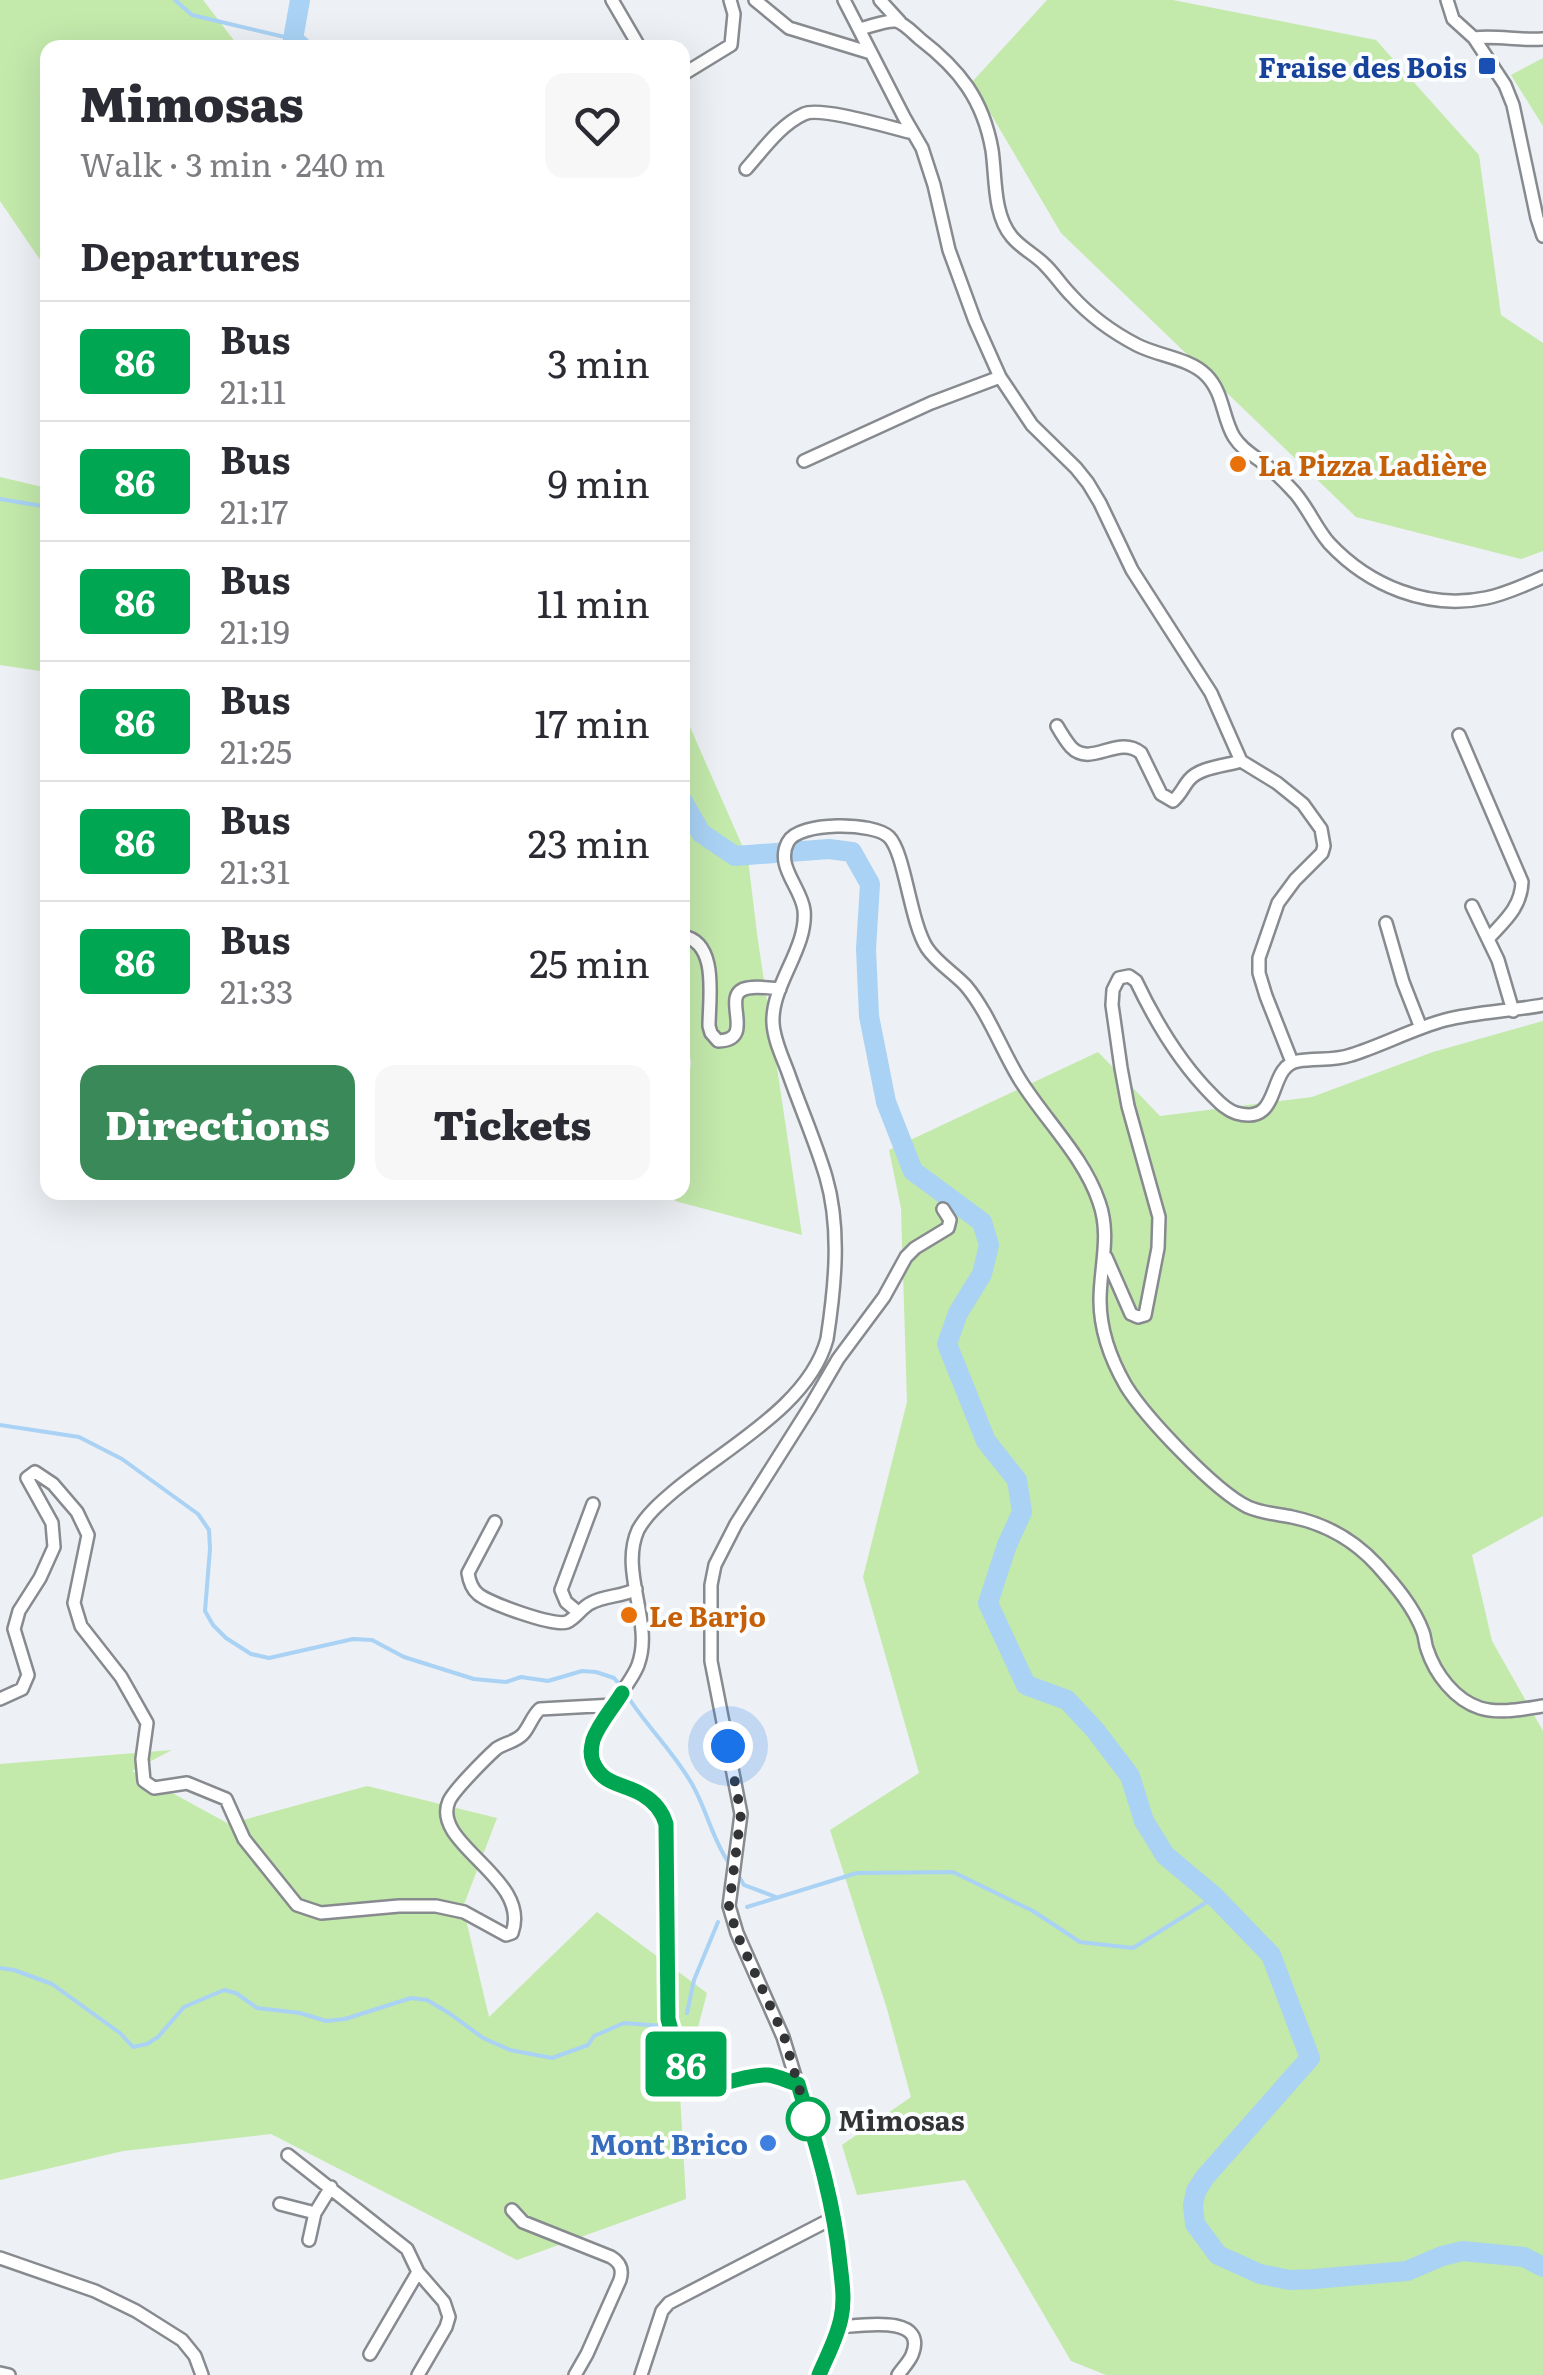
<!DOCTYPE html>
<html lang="en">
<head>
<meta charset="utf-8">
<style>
  body { margin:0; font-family:Literata,serif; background:#f7f7f7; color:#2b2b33; height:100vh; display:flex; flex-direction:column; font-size:38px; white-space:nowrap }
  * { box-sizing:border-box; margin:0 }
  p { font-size:32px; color:#7c7c81 }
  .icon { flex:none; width:55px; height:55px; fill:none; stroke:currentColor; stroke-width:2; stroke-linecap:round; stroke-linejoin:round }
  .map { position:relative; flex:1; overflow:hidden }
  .sheet { position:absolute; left:40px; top:40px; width:650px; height:1160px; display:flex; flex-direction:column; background:#fff; border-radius:20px; box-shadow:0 10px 40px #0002 }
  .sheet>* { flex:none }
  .badge { padding:0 20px; border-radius:8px; font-size:35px; line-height:65px }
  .you { position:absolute; width:50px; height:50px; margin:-25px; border:8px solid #fff; border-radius:50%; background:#1a73e8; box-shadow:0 0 0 15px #1a73e833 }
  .map>.badge { position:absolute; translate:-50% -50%; box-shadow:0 0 0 5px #fff }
  h2 { padding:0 40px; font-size:38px; line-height:90px }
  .round { display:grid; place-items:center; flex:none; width:105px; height:105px; border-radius:20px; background:#f7f7f7 }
  .overview { display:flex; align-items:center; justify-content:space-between; height:170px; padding:0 40px }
  h1 { font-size:48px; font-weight:800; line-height:75px }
  .cta { display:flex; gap:20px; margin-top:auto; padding:20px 40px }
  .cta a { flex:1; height:115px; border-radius:20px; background:#398959; color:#fff; font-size:40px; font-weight:800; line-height:115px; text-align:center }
  .cta a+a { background:#f7f7f7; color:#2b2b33 }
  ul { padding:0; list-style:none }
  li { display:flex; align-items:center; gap:30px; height:120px; padding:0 40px; border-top:2px solid #e1e1e2 }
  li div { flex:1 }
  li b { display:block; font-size:38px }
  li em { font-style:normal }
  li .badge { min-width:110px; font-weight:700; text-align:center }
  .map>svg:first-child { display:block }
  .green { fill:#c3e9ab }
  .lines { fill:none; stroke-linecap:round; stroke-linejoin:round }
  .stream { stroke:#a9d2f4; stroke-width:4 }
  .river { stroke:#a9d2f4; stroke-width:20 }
  .minor-casing { stroke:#878a8e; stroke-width:16 }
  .minor { stroke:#fff; stroke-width:11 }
  .line-casing { stroke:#fff; stroke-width:22 }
  .line { stroke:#00a651; stroke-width:15 }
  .walk { stroke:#333436; stroke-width:10; stroke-dasharray:0 18 }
  .transit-dot { fill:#1a4fb4; stroke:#fcfdff; stroke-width:4 }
  .food-dot { fill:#e8710a; stroke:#fcfdff; stroke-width:4 }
  .stop-dot { fill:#fff; stroke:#00a651; stroke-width:5 }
  .shop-dot { fill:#3f7fe0; stroke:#fcfdff; stroke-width:4 }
  .labels { text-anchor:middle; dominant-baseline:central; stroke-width:8; stroke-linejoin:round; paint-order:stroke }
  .transit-label { font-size:28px; font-weight:bold; fill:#164399; stroke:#fcfdff; text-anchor:end }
  .food-label { font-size:28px; font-weight:bold; fill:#c56008; stroke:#fcfdff; text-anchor:start }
  .stop-label { font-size:28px; font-weight:bold; fill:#333436; stroke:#fcfdff; text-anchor:start }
  .shop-label { font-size:28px; font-weight:bold; fill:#366cbe; stroke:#fcfdff; text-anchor:end }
</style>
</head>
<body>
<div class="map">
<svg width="1543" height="2375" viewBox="0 0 1543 2375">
  <rect width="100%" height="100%" fill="#edf0f4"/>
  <path class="green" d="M0,0H203L239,47L48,48L47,270L0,201Z
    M1047,0H1173L1376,40L1479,155L1501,315L1543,343V551L1521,559L1356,517L1061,233L972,82Z
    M1543,58V126L1511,75Z
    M0,477L47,488V672L0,665Z
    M683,711L748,859L757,934L802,1235L675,1201L676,1193L682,1192L683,1137L691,1062L682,1019Z
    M1543,1021V1516L1472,1555L1492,1641L1543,1731V2375H1106L1071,2361L965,2180L857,2195L842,2145L911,2097L887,2009L830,1830L919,1773L863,1577L907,1402L901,1208L889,1150L1098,1052L1160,1116L1312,1097L1433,1052Z
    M172,1750L132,1771L229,1824L367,1786L497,1818L463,1907L489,2017L597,1912L707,1993L680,2095L686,2199L517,2260L271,2134L123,2151L0,2180V1764Z"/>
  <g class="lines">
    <path class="stream" d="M175,0L192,15L293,39
      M0,499L48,507
      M0,1425L79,1437L122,1459L198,1514L209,1530L210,1549L205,1611L213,1625L226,1638L251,1654L269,1658L353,1639L372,1640L404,1657L474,1679L506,1682L521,1677L548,1681L582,1671L596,1672L614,1678L621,1686
      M626,1694C647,1727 673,1751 692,1784C707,1810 712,1839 729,1863
      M738,1875L744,1885L776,1897
      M747,1907L857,1873L953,1872L1033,1911L1080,1942L1133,1948L1215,1897
      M0,1968L14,1970L52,1984L120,2033L133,2047L147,2044L158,2037L184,2007L224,1990L236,1993L257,2008L300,2013L326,2021L345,2019L411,1998L427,2000L449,2013L483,2038L510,2050L552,2058L588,2045L594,2036L624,2023L663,2026
      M687,2013L694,1980L718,1922"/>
    <path class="river" d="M300,0L293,39L303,48
      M682,800L701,833L735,856L829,849L852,852L870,884L866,949L869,1016L886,1102L913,1171L982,1222L989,1245L982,1274L958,1313L947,1344L986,1441L1017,1480L1022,1512L1007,1545L988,1603L1026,1685L1067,1700L1095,1730L1130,1776L1144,1821L1165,1855L1215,1897L1271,1955L1310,2058L1205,2177L1196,2191L1193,2205L1195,2224L1218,2255L1260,2274L1290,2280L1314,2279L1407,2271L1442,2256L1463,2251L1524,2257L1543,2267"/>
    <g class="minor-casing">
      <path id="minor" d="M612,0L640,48
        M755,0L789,28L871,53
        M844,0L904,117L922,148L934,185L949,250L975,321L1000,377L1032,425L1076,468L1088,483L1100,503L1132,570L1211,693L1241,761L1277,783L1303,804L1321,829L1324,846L1322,853L1295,880L1278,903L1259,958V973L1266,996L1292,1062
        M880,0L900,22
        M1447,0L1453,19L1474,38L1505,85L1513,105L1537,218L1543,236
        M859,29C870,27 885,20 896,21C904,23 913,33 920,39C959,69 983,99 992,150C996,177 993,215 1012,237C1022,249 1036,255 1046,266C1055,275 1062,286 1071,295C1090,316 1112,332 1137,345C1158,356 1189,358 1206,375C1224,393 1222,417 1234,437C1241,448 1251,454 1262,462C1274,471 1285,482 1295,493C1308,508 1316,528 1329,543C1369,586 1428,610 1486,598C1506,594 1525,585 1543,577
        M1474,38C1497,35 1519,41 1543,39
        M682,75L731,45L734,14L730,0
        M746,169C763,150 780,125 804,114C820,106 892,128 913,133
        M804,461L931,403L1000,377
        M1057,726C1061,733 1066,741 1071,747C1091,768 1118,734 1141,753L1161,794L1173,801C1181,794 1183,787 1189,780C1200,767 1225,766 1241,761
        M1459,735L1522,882C1521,908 1504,921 1488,939
        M1472,906L1498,960L1513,1011
        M1386,923L1403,982L1421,1028
        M682,936C719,942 709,998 709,1026L711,1033L718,1041C759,1040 717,993 748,988C758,986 770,988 780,989
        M1106,1257L1131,1314L1138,1317L1145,1315L1158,1248L1159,1217L1128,1106L1121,1068L1112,1005L1113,990L1119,978L1129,976L1136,981C1156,1023 1179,1062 1212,1095C1219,1102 1226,1110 1236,1113C1283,1127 1266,1066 1298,1061C1316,1058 1334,1061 1351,1055C1383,1045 1412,1029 1445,1020C1476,1012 1511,1011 1543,1005
        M495,1522L468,1573C469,1580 471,1588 478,1594C489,1603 554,1627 567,1622C576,1618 582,1607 591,1603C605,1595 622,1597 636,1589
        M578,1612L566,1602L561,1590L593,1504
        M0,1699L22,1689L28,1675L14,1629L19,1611L40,1578L54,1547L52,1523L27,1478L35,1472L53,1484L77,1512L88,1535L74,1603L81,1626L121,1677L147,1723L142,1759L144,1781L154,1788L187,1783L226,1799L244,1839L297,1905L321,1913L399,1906H436L464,1912L506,1935L512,1933C532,1878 430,1844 449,1801C454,1790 486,1758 496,1749C504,1743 516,1742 523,1734C530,1726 532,1716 540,1709L614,1705
        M798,2084C789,2082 778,2076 768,2075C750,2073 732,2083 714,2084C685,2086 674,2041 668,2019L667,1825C651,1776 601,1799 592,1758C585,1729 628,1692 638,1665C654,1623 619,1572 638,1530C646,1515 661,1502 674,1491C725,1448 809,1406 827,1339C835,1287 841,1228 826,1177C816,1143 801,1109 789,1075C783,1058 774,1041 773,1023C771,985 808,948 804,910C801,887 775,866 788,842C799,821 874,822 889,837C905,853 910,922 927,948C937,963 954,973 966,986C988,1012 1002,1051 1020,1080C1045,1120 1084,1157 1099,1202C1111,1235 1100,1267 1100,1300C1100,1330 1111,1360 1126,1386C1146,1418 1215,1491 1248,1507C1262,1513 1276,1514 1292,1517C1326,1524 1353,1539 1377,1565C1394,1584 1414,1607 1423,1632C1425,1637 1425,1644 1427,1649C1435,1674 1455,1700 1480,1708C1499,1714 1523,1709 1543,1706
        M288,2155L407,2249L418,2272L444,2302L449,2317L446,2327L418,2375
        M280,2204L315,2213
        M512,2210L523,2222L611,2257C621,2263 623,2270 620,2280L587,2354L575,2375
        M309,2240L315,2213L331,2187
        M0,2258L95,2291L136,2311L182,2340L195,2356L202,2375
        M839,2327C858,2326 929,2313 912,2355C909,2362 902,2369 898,2375
        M370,2354L418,2272
        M0,2373L9,2375
        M641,2375L662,2311L669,2303L833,2218
        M819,2375L841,2319L844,2300L839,2249L825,2174L783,2037L737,1933L729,1906L741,1814L711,1661V1585L715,1565L736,1524L810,1407L838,1359L884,1297L906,1257L915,1248L948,1228L950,1220L943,1209"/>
    </g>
    <use href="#minor" class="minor"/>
  </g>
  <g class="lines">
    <g class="line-casing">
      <path id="line" d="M622,1693C613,1708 599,1723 593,1740C591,1748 590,1754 593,1762C603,1786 624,1783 643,1795C655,1802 662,1811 666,1824L668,2019C674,2041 685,2086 714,2084C732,2083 750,2074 768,2075C778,2076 789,2082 798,2084C816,2144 834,2202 840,2264C842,2282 845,2300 841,2318C837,2338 827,2356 819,2375"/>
    </g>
    <use href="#line" class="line"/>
    <path class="walk" d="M728,1746L741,1814L729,1906L736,1932L784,2036L808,2119"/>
  </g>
  <rect class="transit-dot" x="1477" y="56" width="20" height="20" rx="5"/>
  <g class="food-dot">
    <circle cx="1238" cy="464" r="10"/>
    <circle cx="629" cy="1615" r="10"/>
  </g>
  <circle class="stop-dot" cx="808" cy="2119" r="20"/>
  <circle class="shop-dot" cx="768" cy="2143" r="10"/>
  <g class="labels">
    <g class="transit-label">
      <text x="1467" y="66">Fraise des Bois</text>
    </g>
    <g class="food-label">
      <text x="1258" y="464">La Pizza Ladière</text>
      <text x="649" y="1615">Le Barjo</text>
    </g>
    <g class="stop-label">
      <text x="838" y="2119">Mimosas</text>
    </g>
    <g class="shop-label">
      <text x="748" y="2143">Mont Brico</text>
    </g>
  </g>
</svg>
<div class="you" style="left:728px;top:1746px"></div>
<b class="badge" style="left:686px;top:2064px;background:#00a651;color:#fff">86</b>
<section class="sheet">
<div class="overview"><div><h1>Mimosas</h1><p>Walk · 3 min · 240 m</p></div><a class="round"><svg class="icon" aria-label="heart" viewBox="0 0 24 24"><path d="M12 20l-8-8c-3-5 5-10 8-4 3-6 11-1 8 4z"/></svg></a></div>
<h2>Departures</h2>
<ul>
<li><span class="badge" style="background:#00a651;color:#fff">86</span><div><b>Bus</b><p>21:11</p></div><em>3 min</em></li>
<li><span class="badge" style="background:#00a651;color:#fff">86</span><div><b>Bus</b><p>21:17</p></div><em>9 min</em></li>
<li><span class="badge" style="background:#00a651;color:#fff">86</span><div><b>Bus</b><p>21:19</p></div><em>11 min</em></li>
<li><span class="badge" style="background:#00a651;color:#fff">86</span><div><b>Bus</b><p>21:25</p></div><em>17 min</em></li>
<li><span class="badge" style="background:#00a651;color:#fff">86</span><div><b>Bus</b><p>21:31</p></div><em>23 min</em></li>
<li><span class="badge" style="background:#00a651;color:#fff">86</span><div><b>Bus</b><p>21:33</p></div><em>25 min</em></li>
</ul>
<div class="cta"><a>Directions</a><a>Tickets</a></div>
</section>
</div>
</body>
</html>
